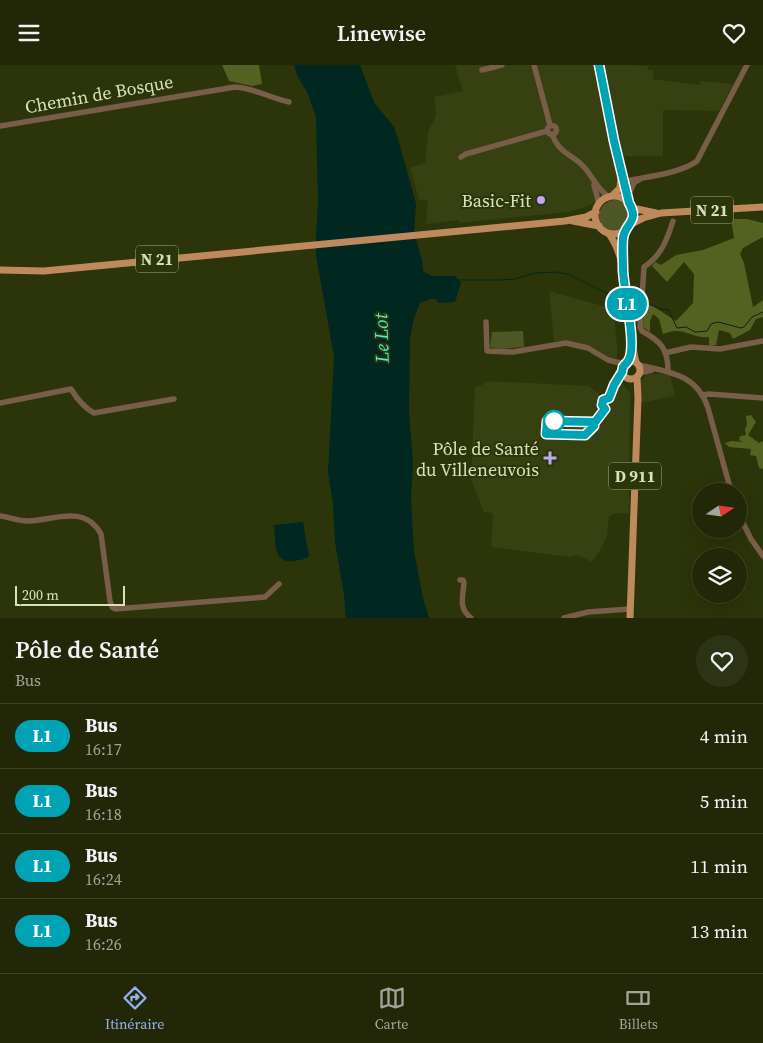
<!DOCTYPE html>
<html lang="fr">
<head>
<meta charset="utf-8">
<style>
  body { margin:0; font-family:"Source Serif 4",serif; background:#2d3315; color:#f1f3f6; height:100vh; display:flex; flex-direction:column; font-size:19px; white-space:nowrap }
  * { box-sizing:border-box; margin:0 }
  p { font-size:16px; color:#a2a59b }
  .icon { flex:none; width:28px; height:28px; fill:none; stroke:currentColor; stroke-width:2; stroke-linecap:round; stroke-linejoin:round }
  .map { position:relative; height:553px; overflow:hidden }
  .drawer { display:flex; flex-direction:column; background:#212707; flex:1 }
  .drawer>* { flex:none }
  .badge { padding:0 10px; border-radius:16px; font-size:18px; line-height:32px }
  .needle { width:32px; rotate:77deg }
  .tools { position:absolute; left:692px; top:418px; display:grid; gap:10px }
  .tools a { display:grid; place-items:center; width:55px; height:55px; border-radius:50%; background:#212707; box-shadow:0 5px 20px #0002,0 0 0 1px #3e4428; font-size:25px }
  .scale { position:absolute; left:15px; bottom:12px; width:110px; box-sizing:border-box; padding-left:5px; border:2px solid #d7e1ba; border-top:0; font-size:14px; line-height:18px; white-space:nowrap; color:#d7e1ba; -webkit-text-stroke:4px #2c3409; paint-order:stroke }
  .map>.badge { position:absolute; translate:-50% -50%; box-shadow:0 0 0 2px #fff }
  .round { display:grid; place-items:center; flex:none; width:52px; height:52px; border-radius:26px; background:#2d3315 }
  .summary { display:flex; align-items:center; justify-content:space-between; height:85px; padding:0 15px }
  h1 { font-size:24px; font-weight:600; line-height:38px }
  ul { padding:0; list-style:none }
  li { display:flex; align-items:center; gap:15px; height:65px; padding:0 15px; border-top:1px solid #3e4428 }
  li div { flex:1 }
  li b { display:block; font-size:19px }
  li em { font-style:normal }
  li .badge { min-width:55px; font-weight:700; text-align:center }
  header { display:flex; justify-content:space-between; align-items:center; height:65px; padding:0 15px; background:#212707; font-size:22px; font-weight:600 }
  .tab-bar { display:flex; justify-content:space-around; align-items:center; height:70px; border-top:1px solid #3e4428; background:#212707; font-size:14px; color:#a2a59b }
  .tab-bar a { display:grid; justify-items:center; gap:2px }
  .tab-bar .selected { color:#95b2f1 }
  .map>svg:first-child { display:block }
  .built { fill:#374010 }
  .green { fill:#4d5725 }
  .forest { fill:#556120 }
  .water { fill:#002720 }
  .lines { fill:none; stroke-linecap:round; stroke-linejoin:round }
  .stream { stroke:#002720; stroke-width:1 }
  .minor { stroke:#785d49; stroke-width:5.5 }
  .major { stroke:#bf895e; stroke-width:7 }
  .line-casing { stroke:#fff; stroke-width:11 }
  .line { stroke:#00a3b4; stroke-width:8 }
  .poi-dot { fill:#c0a8f3; stroke:#2c3409; stroke-width:2 }
  .stop-dot { fill:#fff; stroke:#00a3b4; stroke-width:2.5 }
  .labels { text-anchor:middle; dominant-baseline:central; stroke-width:4; stroke-linejoin:round; paint-order:stroke }
  .shield { fill:#2c3409; stroke:#a4ad85; stroke-width:1 }
  .shield-label { font-size:16px; font-weight:bold; fill:#d7e1ba }
  .street-label { font-size:18px; fill:#d7e1ba; stroke:#2c3409 }
  .poi-label { font-size:18px; fill:#d7e1ba; stroke:#2c3409; text-anchor:end }
  .water-label { font-size:19px; font-style:italic; fill:#48f1d4; stroke:#2c3409 }
</style>
</head>
<body>
<header><svg class="icon" aria-label="menu" viewBox="0 0 24 24"><path d="M4 6h16M4 12h16M4 18h16"/></svg>Linewise<svg class="icon" aria-label="heart" viewBox="0 0 24 24"><path d="M12 20l-8-8c-3-5 5-10 8-4 3-6 11-1 8 4z"/></svg></header>
<div class="map">
<svg width="763" height="553" viewBox="0 0 763 553">
  <rect width="100%" height="100%" fill="#2c3409"/>
  <path class="built" d="M455,0H630L649,1L648,5H653V14L699,20L700,16L733,19L719,46L663,45V91H621L619,117L612,127L588,141L568,147L459,158V155L426,159L428,136L419,134L410,103L425,98L428,67L436,50L434,32L463,26Z
    M549,226L610,243L614,249L617,281V293L608,294L596,284L578,278L563,276H554Z
    M647,309H670L675,331L641,338L640,317Z
    M617,312L630,328L629,448H614L609,452L607,471L600,485L592,497L577,490L571,492L491,482L493,448L484,447L471,414L475,322L480,321L487,316L589,321L603,332L606,330Z"/>
  <path class="green" d="M599 151a16 16 0 1 1 32 0a16 16 0 1 1-32 0Z
    M523,266L524,282L500,284L490,282L492,267Z"/>
  <path class="forest" d="M222,0H259L262,19L252,21L229,16Z
    M731,154H747L763,158V172L743,183L740,189L744,198L753,242L763,235V252L756,254L750,265L733,274L730,268L719,265L716,280L709,281V272C690,274 684,260 663,269L659,254L653,249L650,256V267L643,262L645,236L676,256L693,238L694,209L684,197L667,217L652,201L655,197L661,200L676,190L703,185L734,173Z
    M751,350L756,357L748,370L759,378L763,376V404L759,403L756,391L750,390L751,384L729,382L725,378L732,376L743,377L739,375L740,371L746,370L745,364L747,360L746,351Z"/>
  <path class="water" d="M294,0H360L374,37L394,62L399,77L416,139L414,167L422,195L423,206L432,211H455L461,218L455,237L438,238L436,234H430L420,238L414,253L410,273L409,346L413,398L411,434L414,486L423,533L429,553H346L344,530L335,477L333,440L328,407L334,292L316,190V170L318,137L316,52L308,29L297,10Z
    M303,457L309,491C304,495 299,495 294,496C272,499 276,475 274,460Z"/>
  <g class="lines">
    <path class="stream" d="M457,215H500L515,214L535,208L555,207L568,209L610,230
      M648,239L664,245L668,244L677,263L686,262L695,267L707,266L711,259L718,257L741,263L744,262L752,252L763,247"/>
    <path class="minor" d="M534,0L550,60
      M482,5L502,0
      M547.5 65a4.5 4.5 0 1 1 9 0a4.5 4.5 0 1 1-9 0Z
      M0,61L235,22C254,23 270,33 289,37
      M552,69C560,90 571,88 584,102C593,112 597,124 609,132
      M461,92L466,89L547,66
      M621,117C643,112 680,109 697,96L747,0
      M594,120L599,139
      M628,131L634,118L642,113
      M486,257L487,286L513,287L566,278L588,283L608,295L624,299
      M665,288L691,282L720,284L763,276
      M639,300C669,307 697,309 708,343L731,426
      M668,306C668,283 660,276 642,266L640,262L644,202C661,191 667,175 673,156
      M640,308L652,305
      M703,330L709,329L763,333
      M0,338L71,324C77,334 83,342 94,348L174,334
      M739,450L751,474L763,491
      M0,451C9,452 18,456 27,456C52,456 84,438 101,469L110,536L112,542L115,544L265,532L279,519
      M460,515H463L464,518C463,532 458,543 471,553
      M564,553L588,547L630,544"/>
    <path class="major" d="M599,0L613,75L629,139
      M612,131L620,123L621,112
      M595 150a19 19 0 1 1 38 0a19 19 0 1 1-38 0Z
      M632,143L656,148
      M573,156L599,161
      M631,159L643,153L661,148L763,142
      M609,169C632,200 626,260 636,297
      M623,193L625,166
      M0,205L44,206L565,156L586,152L596,147
      M622 305a9 9 0 1 1 18 0a9 9 0 1 1-18 0Z
      M630,553L638,333L637,312"/>
  </g>
  <g class="lines">
    <g class="line-casing">
      <path id="line" d="M594,361L585,370L546,369L547,356L595,357L605,344L602,340L603,335L609,333L614,320L622,307L623,302C624,300 627,298 628,296C638,283 623,223 623,204C623,194 622,183 623,173C625,158 640,157 629,138L614,76L599,0"/>
    </g>
    <use href="#line" class="line"/>
  </g>
  <g class="poi-dot">
    <circle cx="541" cy="135" r="5"/>
    <path d="M547.5 385.5h5v5h5v5h-5v5h-5v-5h-5v-5h5z"/>
  </g>
  <circle class="stop-dot" cx="554" cy="356" r="10"/>
  <g class="labels">
    <g class="shield">
      <rect x="691" y="131.5" width="42" height="27" rx="4"/>
      <rect x="136" y="180.5" width="42" height="27" rx="4"/>
      <rect x="609" y="397.5" width="52" height="27" rx="4"/>
    </g>
    <g class="shield-label">
      <text x="712" y="145">N 21</text>
      <text x="157" y="194">N 21</text>
      <text x="635" y="411">D 911</text>
    </g>
    <g class="street-label">
      <text transform="translate(99 29) rotate(-10)">Chemin de Bosque</text>
    </g>
    <g class="poi-label">
      <text x="531" y="135">Basic-Fit</text>
      <text x="539" y="383">Pôle de Santé<tspan x="539" dy="21">du Villeneuvois</tspan></text>
    </g>
    <g class="water-label">
      <text transform="translate(381 273) rotate(-92)">Le Lot</text>
    </g>
  </g>
</svg>
<div class="tools">
<a><svg class="needle" viewBox="-14 -14 28 28"><path d="M0-13l5 13h-10z" fill="#e53935"/><path d="M0 13l5-13h-10z" fill="#a2a59b"/></svg></a>
<a><svg class="icon" aria-label="layers" viewBox="0 0 24 24"><path d="M12 4l9 5-9 5-9-5zM3 14l9 5 9-5"/></svg></a>
</div>
<div class="scale">200 m</div>
<b class="badge" style="left:627px;top:239px;background:#00a3b4;color:#fff">L1</b>
</div>
<section class="drawer">
<div class="summary"><div><h1>Pôle de Santé</h1><p>Bus</p></div><a class="round"><svg class="icon" aria-label="heart" viewBox="0 0 24 24"><path d="M12 20l-8-8c-3-5 5-10 8-4 3-6 11-1 8 4z"/></svg></a></div>
<ul>
<li><span class="badge" style="background:#00a3b4;color:#fff">L1</span><div><b>Bus</b><p>16:17</p></div><em>4 min</em></li>
<li><span class="badge" style="background:#00a3b4;color:#fff">L1</span><div><b>Bus</b><p>16:18</p></div><em>5 min</em></li>
<li><span class="badge" style="background:#00a3b4;color:#fff">L1</span><div><b>Bus</b><p>16:24</p></div><em>11 min</em></li>
<li><span class="badge" style="background:#00a3b4;color:#fff">L1</span><div><b>Bus</b><p>16:26</p></div><em>13 min</em></li>
</ul>
</section>
<nav class="tab-bar">
<a class="selected"><svg class="icon" aria-label="directions" viewBox="0 0 24 24"><path d="M12 3l9 9-9 9-9-9zM9 14v-3h6M13 9l2 2-2 2"/></svg>Itinéraire</a>
<a><svg class="icon" aria-label="map" viewBox="0 0 24 24"><path d="M3 6l6-2 6 2 6-2v14l-6 2-6-2-6 2zM9 4v14M15 6v14"/></svg>Carte</a>
<a><svg class="icon" aria-label="tickets" viewBox="0 0 24 24"><path d="M3 7h18v10H3zM15 7v10"/></svg>Billets</a>
</nav>
</body>
</html>
